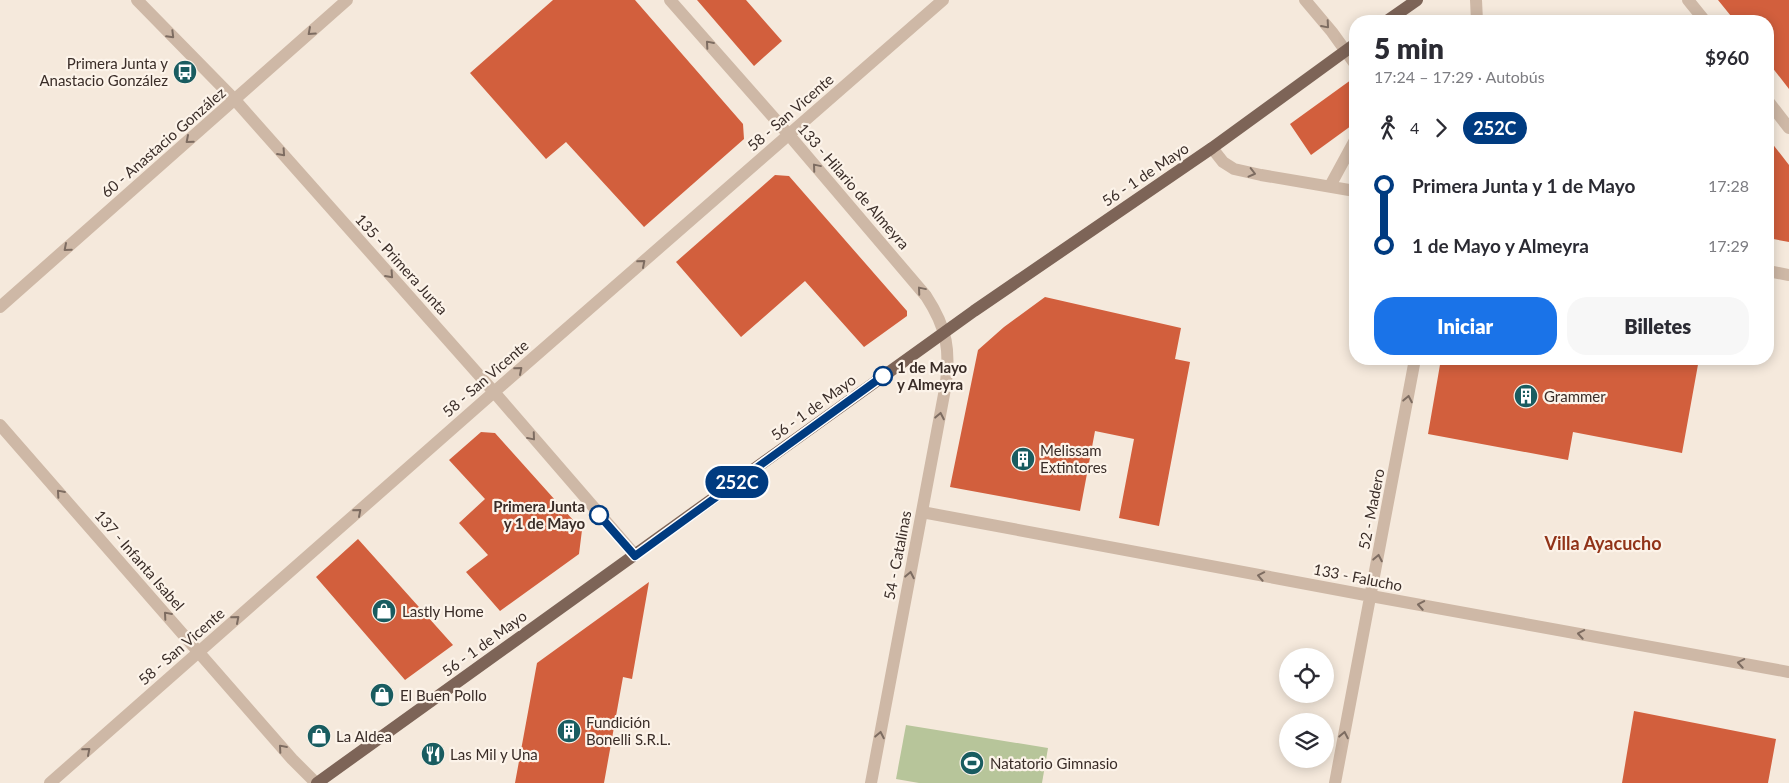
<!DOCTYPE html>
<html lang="es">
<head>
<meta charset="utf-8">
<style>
  body { margin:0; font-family:Lato,sans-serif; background:#f7f7f7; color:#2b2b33; height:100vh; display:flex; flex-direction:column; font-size:19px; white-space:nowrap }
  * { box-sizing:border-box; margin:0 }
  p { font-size:16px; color:#7c7c81 }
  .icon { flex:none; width:28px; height:28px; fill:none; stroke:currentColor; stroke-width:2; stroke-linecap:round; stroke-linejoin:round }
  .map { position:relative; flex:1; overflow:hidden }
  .side { position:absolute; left:1349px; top:15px; width:425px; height:350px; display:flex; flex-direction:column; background:#fff; border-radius:20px; box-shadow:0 2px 12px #0003 }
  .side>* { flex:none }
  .badge { padding:0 10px; border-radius:16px; font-size:18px; line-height:32px }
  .tools { position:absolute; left:1279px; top:648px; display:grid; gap:10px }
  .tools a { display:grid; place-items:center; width:55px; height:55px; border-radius:50%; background:#fff; box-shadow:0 2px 12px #0003; font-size:25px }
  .map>.badge { position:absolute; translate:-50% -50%; box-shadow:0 0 0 2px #fff }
  .legs { display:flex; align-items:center; gap:8px; height:55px; padding:0 25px; font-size:16px }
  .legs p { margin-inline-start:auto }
  .overview { display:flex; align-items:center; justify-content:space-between; height:85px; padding:0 25px }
  h1 { font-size:28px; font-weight:800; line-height:38px }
  .button { display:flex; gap:10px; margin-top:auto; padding:10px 25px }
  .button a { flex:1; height:58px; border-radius:20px; background:#1a73e8; color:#fff; font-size:20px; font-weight:800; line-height:58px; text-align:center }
  .button a+a { background:#f7f7f7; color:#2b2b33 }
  ul { padding:0 25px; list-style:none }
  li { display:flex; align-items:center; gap:18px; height:60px; font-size:19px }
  li i { display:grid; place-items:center; width:8px; height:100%; margin:0 6px; background:currentColor }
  li i::after { content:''; width:12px; height:12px; margin:-6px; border:4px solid; border-radius:50%; background:#fff }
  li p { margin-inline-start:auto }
  li:first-child i { background:linear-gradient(#0000 50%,currentColor 0) }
  li:last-child i { background:linear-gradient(currentColor 50%,#0000 0) }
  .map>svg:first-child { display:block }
  .green { fill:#b7c59a }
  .building { fill:#d25f3d }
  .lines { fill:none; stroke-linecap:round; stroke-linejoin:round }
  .minor { stroke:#ceb8a6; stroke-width:12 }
  .major { stroke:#7d6457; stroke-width:12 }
  .oneway { stroke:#7d6c61 }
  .line-1-casing { stroke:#fff; stroke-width:11 }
  .line-1 { stroke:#003b80; stroke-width:8 }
  .stop-1-dot { fill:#fff; stroke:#003b80; stroke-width:2.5 }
  .labels { text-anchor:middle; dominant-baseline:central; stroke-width:4.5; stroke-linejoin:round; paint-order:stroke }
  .poi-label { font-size:15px; fill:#3a2d28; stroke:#fcf3e9; text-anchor:start }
  .street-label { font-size:15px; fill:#3a2d28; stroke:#fcf3e9 }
  .stop-label { font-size:15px; font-weight:bold; fill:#3a2d28; stroke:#fcf3e9; text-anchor:start }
  .quarter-label { font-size:18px; font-weight:bold; fill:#913318; stroke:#fcf3e9 }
</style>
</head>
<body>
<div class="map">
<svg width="1789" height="783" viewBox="0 0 1789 783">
  <rect width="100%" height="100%" fill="#f5e9dc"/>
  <path class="green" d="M906,725L1048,748L1042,783H919L896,779Z"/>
  <path class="building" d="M553,0H635L743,124L744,139L644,227L566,142L546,159L470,73Z
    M697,0H746L782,41L754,66Z
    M1718,0H1789V89L1768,62V21H1735Z
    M1355,77V123L1311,155L1290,124Z
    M1768,138L1789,165V242L1768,238Z
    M775,175L789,176L907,311V316L864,347L805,281L741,337L676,262Z
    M1045,297L1181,328L1175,359L1190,362L1159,526L1119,518L1134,439L1095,431L1080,511L950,487L978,350L1004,327Z
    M1441,359H1699L1682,453L1573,432L1568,460L1428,434Z
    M481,432L495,433L582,530L579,554L500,611L466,572L488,555L459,523L485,499L449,460Z
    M358,539L453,645L405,680L316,577Z
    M649,582L632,679L623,677L604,783H515L537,663Z
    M1634,711L1776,739L1768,783H1622Z"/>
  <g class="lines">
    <path class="minor" d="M137,0L235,100L494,392L635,555
      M670,0L789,135L926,296C947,328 951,351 945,389L871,783
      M1305,0L1332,32L1355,64
      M1476,0L1477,21
      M1688,0L1705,21
      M1768,101L1789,128
      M1212,148L1223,162L1234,169L1261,175L1355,191
      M1330,186L1355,140
      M1768,271L1789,275
      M0,307L347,0
      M0,425L292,759L316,783
      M922,512L1371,596L1789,672
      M50,783L494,392L943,0
      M1335,783L1415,359"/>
    <path class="major" d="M1387,21L1417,0
      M317,783L974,311L1212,148L1355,44"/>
  </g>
  <defs><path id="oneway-chevron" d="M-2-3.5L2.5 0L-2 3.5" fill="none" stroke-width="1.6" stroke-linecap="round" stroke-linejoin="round" transform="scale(1.25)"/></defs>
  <g class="oneway">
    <use href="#oneway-chevron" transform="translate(1326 25) rotate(49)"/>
    <use href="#oneway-chevron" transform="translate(311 32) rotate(138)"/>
    <use href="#oneway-chevron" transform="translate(171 35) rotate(45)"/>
    <use href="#oneway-chevron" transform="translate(709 44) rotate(-131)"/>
    <use href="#oneway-chevron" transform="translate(189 140) rotate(139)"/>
    <use href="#oneway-chevron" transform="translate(282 153) rotate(48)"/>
    <use href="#oneway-chevron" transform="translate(816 167) rotate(-130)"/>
    <use href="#oneway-chevron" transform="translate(1252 173) rotate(14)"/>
    <use href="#oneway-chevron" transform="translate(67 248) rotate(139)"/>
    <use href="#oneway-chevron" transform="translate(642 263) rotate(-41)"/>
    <use href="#oneway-chevron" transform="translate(390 275) rotate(48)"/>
    <use href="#oneway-chevron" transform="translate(921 290) rotate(-130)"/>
    <use href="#oneway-chevron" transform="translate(519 370) rotate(-41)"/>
    <use href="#oneway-chevron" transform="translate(1408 399) rotate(-79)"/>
    <use href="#oneway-chevron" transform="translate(940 416) rotate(-79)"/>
    <use href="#oneway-chevron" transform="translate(532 437) rotate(50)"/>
    <use href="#oneway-chevron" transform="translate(60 493) rotate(-131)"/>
    <use href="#oneway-chevron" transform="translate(358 512) rotate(-41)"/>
    <use href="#oneway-chevron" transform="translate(1378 558) rotate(-79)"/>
    <use href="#oneway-chevron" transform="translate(910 575) rotate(-79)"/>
    <use href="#oneway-chevron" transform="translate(1261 576) rotate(-169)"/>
    <use href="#oneway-chevron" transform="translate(1421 605) rotate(-170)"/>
    <use href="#oneway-chevron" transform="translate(167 615) rotate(-131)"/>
    <use href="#oneway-chevron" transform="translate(236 619) rotate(-41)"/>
    <use href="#oneway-chevron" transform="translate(1581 634) rotate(-170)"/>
    <use href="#oneway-chevron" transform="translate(1741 663) rotate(-170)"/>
    <use href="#oneway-chevron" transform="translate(880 735) rotate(-79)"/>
    <use href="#oneway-chevron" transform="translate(1344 735) rotate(-79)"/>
    <use href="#oneway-chevron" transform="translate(282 748) rotate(-131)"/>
    <use href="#oneway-chevron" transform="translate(87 751) rotate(-41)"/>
  </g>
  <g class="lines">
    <g class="line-1-casing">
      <path id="line-1" d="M599,515L635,556L883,376"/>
    </g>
    <use href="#line-1" class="line-1"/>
  </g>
  <defs>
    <g id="bus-disc" transform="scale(1.25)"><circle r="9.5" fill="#195c60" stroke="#fcf3e9"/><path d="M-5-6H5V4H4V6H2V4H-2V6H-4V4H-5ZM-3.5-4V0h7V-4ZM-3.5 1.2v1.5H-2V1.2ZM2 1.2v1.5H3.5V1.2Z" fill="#fff"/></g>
    <g id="building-disc" transform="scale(1.25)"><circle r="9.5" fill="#195c60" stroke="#fcf3e9"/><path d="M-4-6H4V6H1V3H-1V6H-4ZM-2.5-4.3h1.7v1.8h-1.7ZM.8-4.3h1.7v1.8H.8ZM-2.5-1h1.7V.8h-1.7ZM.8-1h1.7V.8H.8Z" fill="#fff"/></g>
    <g id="shop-disc" transform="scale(1.25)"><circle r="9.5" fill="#195c60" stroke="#fcf3e9"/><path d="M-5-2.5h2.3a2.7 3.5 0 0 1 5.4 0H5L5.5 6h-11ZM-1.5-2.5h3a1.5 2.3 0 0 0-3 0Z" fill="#fff"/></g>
    <g id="restaurant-disc" transform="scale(1.25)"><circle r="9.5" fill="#195c60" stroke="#fcf3e9"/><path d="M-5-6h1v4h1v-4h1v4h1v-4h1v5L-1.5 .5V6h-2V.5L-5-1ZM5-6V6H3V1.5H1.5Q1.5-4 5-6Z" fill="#fff"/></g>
    <g id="stadium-disc" transform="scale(1.25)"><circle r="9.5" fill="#195c60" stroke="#fcf3e9"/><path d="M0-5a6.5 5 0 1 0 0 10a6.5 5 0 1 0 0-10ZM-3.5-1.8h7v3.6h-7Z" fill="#fff"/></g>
  </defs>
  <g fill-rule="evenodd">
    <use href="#bus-disc" x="185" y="72"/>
    <use href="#building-disc" x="1526" y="396"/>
    <use href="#building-disc" x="1023" y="459"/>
    <use href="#shop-disc" x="384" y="611"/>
    <use href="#shop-disc" x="382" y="695"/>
    <use href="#building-disc" x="569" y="731"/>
    <use href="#shop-disc" x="319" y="736"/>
    <use href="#restaurant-disc" x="433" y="754"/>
    <use href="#stadium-disc" x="972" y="763"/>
  </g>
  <g class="stop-1-dot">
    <circle cx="883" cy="376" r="9"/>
    <circle cx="599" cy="515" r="9"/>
  </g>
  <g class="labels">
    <g class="poi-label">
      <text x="168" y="63" text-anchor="end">Primera Junta y<tspan x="168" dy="17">Anastacio González</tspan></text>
      <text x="1544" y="396">Grammer</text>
      <text x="1040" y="450">Melissam<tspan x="1040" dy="17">Extintores</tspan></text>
      <text x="402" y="611">Lastly Home</text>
      <text x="400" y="695">El Buen Pollo</text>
      <text x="586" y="722">Fundición<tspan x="586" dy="17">Bonelli S.R.L.</tspan></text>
      <text x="336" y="736">La Aldea</text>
      <text x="450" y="754">Las Mil y Una</text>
      <text x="990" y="763">Natatorio Gimnasio</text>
    </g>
    <g class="street-label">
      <text transform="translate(790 112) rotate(-41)">58 - San Vicente</text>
      <text transform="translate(163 142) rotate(-41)">60 - Anastacio González</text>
      <text transform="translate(1145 174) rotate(-34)">56 - 1 de Mayo</text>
      <text transform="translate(854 186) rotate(49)">133 - Hilario de Almeyra</text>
      <text transform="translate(402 264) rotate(48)">135 - Primera Junta</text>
      <text transform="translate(485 378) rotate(-41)">58 - San Vicente</text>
      <text transform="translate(813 407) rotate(-36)">56 - 1 de Mayo</text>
      <text transform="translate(1371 509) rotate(-79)">52 - Madero</text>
      <text transform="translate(897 555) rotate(-79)">54 - Catalinas</text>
      <text transform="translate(140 560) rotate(49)">137 - Infanta Isabel</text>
      <text transform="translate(1358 577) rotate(11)">133 - Falucho</text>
      <text transform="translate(484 643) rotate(-36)">56 - 1 de Mayo</text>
      <text transform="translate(181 646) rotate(-41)">58 - San Vicente</text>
    </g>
    <g class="stop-label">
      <text x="897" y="367">1 de Mayo<tspan x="897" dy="17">y Almeyra</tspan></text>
      <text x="585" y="506" text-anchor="end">Primera Junta<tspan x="585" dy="17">y 1 de Mayo</tspan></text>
    </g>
    <g class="quarter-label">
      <text x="1603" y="543">Villa Ayacucho</text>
    </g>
  </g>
</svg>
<div class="tools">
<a><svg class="icon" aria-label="locate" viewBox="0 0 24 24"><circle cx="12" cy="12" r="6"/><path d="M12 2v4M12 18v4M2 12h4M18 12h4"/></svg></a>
<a><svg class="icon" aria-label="layers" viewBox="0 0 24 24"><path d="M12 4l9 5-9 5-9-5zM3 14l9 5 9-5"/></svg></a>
</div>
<b class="badge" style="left:737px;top:482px;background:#003b80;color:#fff">252C</b>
<section class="side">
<div class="overview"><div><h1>5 min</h1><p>17:24 – 17:29 · Autobús</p></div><b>$960</b></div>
<div class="legs"><svg class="icon" aria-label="walk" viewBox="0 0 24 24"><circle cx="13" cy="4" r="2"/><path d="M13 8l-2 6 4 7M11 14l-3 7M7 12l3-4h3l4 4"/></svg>4<svg class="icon" aria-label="forward" viewBox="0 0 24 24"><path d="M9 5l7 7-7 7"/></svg><b class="badge" style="background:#003b80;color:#fff">252C</b></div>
<ul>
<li><i style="color:#003b80"></i><b>Primera Junta y 1 de Mayo</b><p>17:28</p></li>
<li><i style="color:#003b80"></i><b>1 de Mayo y Almeyra</b><p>17:29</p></li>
</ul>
<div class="button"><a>Iniciar</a><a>Billetes</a></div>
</section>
</div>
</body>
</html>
